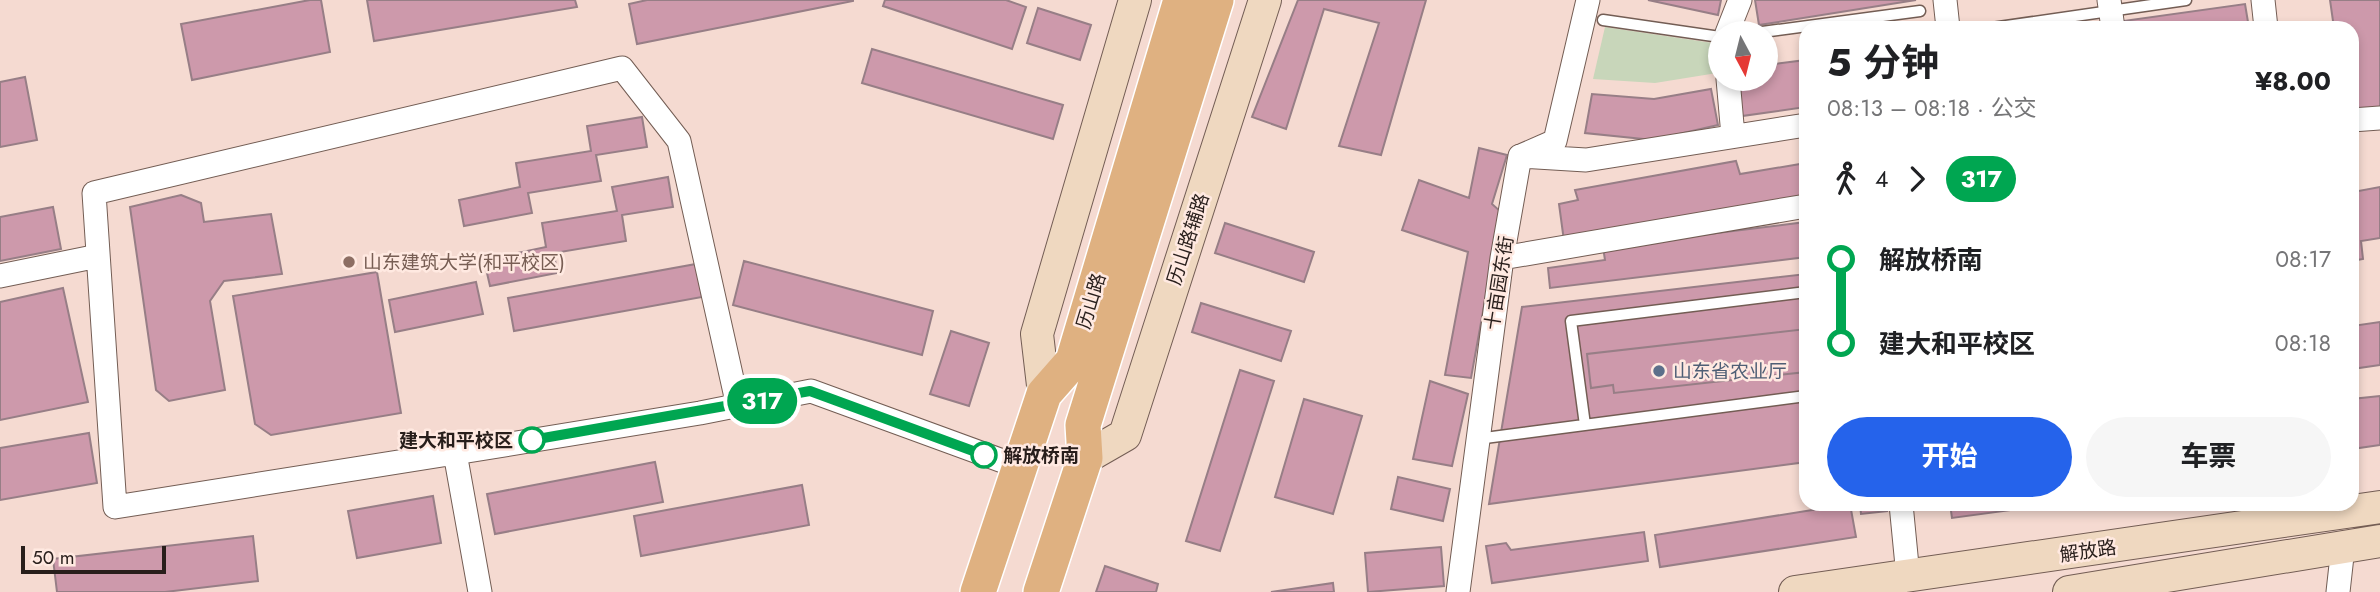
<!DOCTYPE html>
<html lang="zh">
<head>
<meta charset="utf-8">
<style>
  body { margin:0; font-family:Jost,"Noto Sans SC",sans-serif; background:#f6f6f6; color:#202124; height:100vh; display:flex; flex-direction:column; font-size:26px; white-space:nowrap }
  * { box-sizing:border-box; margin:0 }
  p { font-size:23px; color:#757577 }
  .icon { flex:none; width:38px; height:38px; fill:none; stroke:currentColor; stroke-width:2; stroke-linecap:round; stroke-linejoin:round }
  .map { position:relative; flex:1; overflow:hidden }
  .sheet { position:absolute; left:1799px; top:21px; width:560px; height:490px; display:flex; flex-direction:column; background:#fff; border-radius:21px; box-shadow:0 4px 10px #0003 }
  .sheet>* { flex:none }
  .badge { padding:0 14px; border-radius:23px; font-size:24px; line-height:46px }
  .needle { width:46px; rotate:173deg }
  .fabs { position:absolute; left:1708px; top:21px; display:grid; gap:14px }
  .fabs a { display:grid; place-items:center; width:70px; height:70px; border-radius:50%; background:#fff; box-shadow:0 4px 10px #0003; font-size:35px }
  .scale { position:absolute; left:21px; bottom:18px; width:145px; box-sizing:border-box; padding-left:7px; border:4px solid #281e1b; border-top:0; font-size:19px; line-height:24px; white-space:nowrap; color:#281e1b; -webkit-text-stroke:5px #ffe9e1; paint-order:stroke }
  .map>.badge { position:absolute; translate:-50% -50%; box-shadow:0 0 0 4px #fff }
  .legs { display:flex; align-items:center; gap:10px; height:77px; padding:0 28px; font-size:23px }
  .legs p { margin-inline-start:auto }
  .headline { display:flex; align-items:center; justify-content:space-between; height:119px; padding:0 28px }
  h1 { font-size:38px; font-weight:700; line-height:52px }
  .cta { display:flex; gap:14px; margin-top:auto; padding:14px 28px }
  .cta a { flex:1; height:80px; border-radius:42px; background:#2563eb; color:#fff; font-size:28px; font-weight:700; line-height:80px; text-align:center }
  .cta a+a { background:#f6f6f6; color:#202124 }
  ul { padding:0 28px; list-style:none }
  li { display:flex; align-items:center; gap:24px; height:84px; font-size:26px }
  li i { display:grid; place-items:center; width:10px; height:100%; margin:0 9px; background:currentColor }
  li i::after { content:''; width:18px; height:18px; margin:-9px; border:5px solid; border-radius:50%; background:#fff }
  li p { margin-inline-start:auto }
  li:first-child i { background:linear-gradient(#0000 50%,currentColor 0) }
  li:last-child i { background:linear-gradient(currentColor 50%,#0000 0) }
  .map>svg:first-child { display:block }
  .green { fill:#c8d6ba }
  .building { fill:#cd99ab; stroke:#977e86; stroke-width:2 }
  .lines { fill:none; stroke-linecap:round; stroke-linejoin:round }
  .lane-casing { stroke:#735d54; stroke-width:13 }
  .street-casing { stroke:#735d54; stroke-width:25 }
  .secondary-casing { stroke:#735d54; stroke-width:34 }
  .primary-casing { stroke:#fff; stroke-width:38 }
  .lane { stroke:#fff; stroke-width:10 }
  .street { stroke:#fff; stroke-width:23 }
  .secondary { stroke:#efd8c0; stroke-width:32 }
  .primary { stroke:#dfb181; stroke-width:35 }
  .line-1-casing { stroke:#fff; stroke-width:16 }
  .line-1 { stroke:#00a651; stroke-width:10 }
  .education-dot { fill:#8d6e63; stroke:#ffe9e1; stroke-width:2.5 }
  .service-dot { fill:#5c6f8a; stroke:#ffe9e1; stroke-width:2.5 }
  .stop-1-dot { fill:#fff; stroke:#00a651; stroke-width:3.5 }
  .labels { text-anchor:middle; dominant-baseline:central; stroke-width:5; stroke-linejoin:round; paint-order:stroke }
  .street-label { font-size:19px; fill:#281e1b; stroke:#ffe9e1 }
  .education-label { font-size:19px; fill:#785e54; stroke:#ffe9e1; text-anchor:start }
  .service-label { font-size:19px; fill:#4e5e75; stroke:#ffe9e1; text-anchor:start }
  .stop-label { font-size:19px; font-weight:bold; fill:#281e1b; stroke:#ffe9e1; text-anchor:end }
</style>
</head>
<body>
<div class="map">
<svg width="2380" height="592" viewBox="0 0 2380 592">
  <rect width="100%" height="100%" fill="#f5dad1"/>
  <path class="green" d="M1605,27L1713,43L1717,73L1655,83L1593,79Z"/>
  <path class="building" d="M310,0H321L330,52L192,80L181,24Z
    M367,0H575L577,7L374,41Z
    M647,0H853V1L637,44L629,4Z
    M885,0H1006L1026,7L1012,49L883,6Z
    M1298,0H1426L1381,155L1339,146L1379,23L1324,9L1286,129L1252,117Z
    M1648,0H1721L1718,15Z
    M1755,0H1916L1759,25Z
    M2330,0H2380V107L2352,110V28H2334Z
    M2245,4L2249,28H2117L2116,22Z
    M1038,8L1091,25L1080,60L1027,43Z
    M872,49L1063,105L1053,139L862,83Z
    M1806,60V107L1742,116L1736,79H1766V65Z
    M25,77L37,140L0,147V82Z
    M1711,89L1718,125L1653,140L1585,133L1592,94L1654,99Z
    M642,117L647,147L596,155L601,181L528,193L532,213L464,226L459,200L520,187L516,163L591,151L587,126Z
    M1479,148L1507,155L1492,204L1501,212L1471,378L1445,375L1468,252L1402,230L1419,180L1469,198Z
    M1736,161L1740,174L1806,163V196L1564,241L1559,204L1578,200L1575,190Z
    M668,177L673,207L622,215L626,241L554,253L557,273L490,286L484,260L546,247L542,223L617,211L612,187Z
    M2380,187V238L2361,241L2363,259L2352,261V213L2356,212L2353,192Z
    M181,195L201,203L204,222L271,214L282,274L224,281L210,301L225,390L169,401L156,390L130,207Z
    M53,207L61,249L0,261V217Z
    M1806,222V257L1550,288L1548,268L1605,260L1603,247Z
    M1225,223L1314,252L1304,282L1215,253Z
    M744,261L933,311L922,355L733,305Z
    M696,264L702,297L514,331L508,298Z
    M377,272L401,413L271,435L255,424L233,296Z
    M1806,274V462L1489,504L1522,307Z
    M476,282L483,314L395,332L389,300Z
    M63,288L88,402L0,420V302Z
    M1201,303L1291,331L1281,361L1192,332Z
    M2380,322V365L2352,369V326Z
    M1806,329V372L1614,393L1613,385L1591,388L1587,354Z
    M951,331L989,343L969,406L930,394Z
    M1240,370L1274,381L1220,551L1186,541Z
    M1430,381L1468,394L1452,466L1413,459Z
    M2380,396V445L2352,449V399Z
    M1304,399L1362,416L1333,514L1275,497Z
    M89,433L97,483L0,500V448Z
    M655,462L663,502L495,534L487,494Z
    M1398,477L1450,489L1443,521L1391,509Z
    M802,485L809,525L641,556L634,516Z
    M433,496L441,543L357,558L348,511Z
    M1850,504L1856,537L1660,567L1655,535Z
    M1860,504H1886L1887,511L1861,514Z
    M1950,504H2025L2026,508L1952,518Z
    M1644,532L1648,561L1492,583L1486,546L1506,543L1511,550Z
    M253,536L258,581L165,592H57L53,559Z
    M1441,547L1444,586L1368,592L1365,553Z
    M1105,566L1158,584L1156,592H1096Z
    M1333,583L1334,592H1271Z"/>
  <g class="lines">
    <g class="lane-casing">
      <path id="lane" d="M1603,20L1720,37
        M1992,28L2186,0
        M1755,33L1920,11
        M1585,425L1571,321L1806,292
        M1477,439L1806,396"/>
    </g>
    <g class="street-casing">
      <path id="street" d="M1945,0L1948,28
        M2109,0L2113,28
        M2263,0L2266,28
        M1727,33L1740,0
        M1728,79L1733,136
        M2352,120L2380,118
        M1523,155L1555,141L1588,0
        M1520,156L1586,160L1806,125
        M1502,258L1806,206
        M0,276L98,256
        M455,453L115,507L94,193L622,68L679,141L738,406
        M1901,504L1908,576
        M480,592L455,453L700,413L811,391L1019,467
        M1458,592L1502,258L1520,156
        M2338,592L2343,547"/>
    </g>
    <g class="secondary-casing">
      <path id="secondary" d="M1044,394L1037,334L1135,0
        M1085,458L1125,435L1265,0
        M1795,592L2380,507
        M2069,592L2380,541"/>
    </g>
    <g class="primary-casing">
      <path id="primary" d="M978,592L1044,394L1073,361L1181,0
        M1041,592L1085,458L1083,425L1216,0"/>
    </g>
    <use href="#lane" class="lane"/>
    <use href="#street" class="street"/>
    <use href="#secondary" class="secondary"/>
    <use href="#primary" class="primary"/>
  </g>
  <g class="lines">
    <g class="line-1-casing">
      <path id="line-1" d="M532,440L810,391L984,455"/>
    </g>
    <use href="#line-1" class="line-1"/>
  </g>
  <circle class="education-dot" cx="349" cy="262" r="7"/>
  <circle class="service-dot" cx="1659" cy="371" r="7"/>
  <g class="stop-1-dot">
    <circle cx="532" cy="440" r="12"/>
    <circle cx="984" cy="455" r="12"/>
  </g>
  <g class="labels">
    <g class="street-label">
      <text transform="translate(1188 239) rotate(-72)">历山路辅路</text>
      <text transform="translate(1499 283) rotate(-81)">十亩园东街</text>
      <text transform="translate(1091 301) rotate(-73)">历山路</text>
      <text transform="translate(2088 551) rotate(-8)">解放路</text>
    </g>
    <g class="education-label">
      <text x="363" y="262">山东建筑大学(和平校区)</text>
    </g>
    <g class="service-label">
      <text x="1673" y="371">山东省农业厅</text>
    </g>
    <g class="stop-label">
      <text x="513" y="440">建大和平校区</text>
      <text x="1003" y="455" text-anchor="start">解放桥南</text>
    </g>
  </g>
</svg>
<div class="fabs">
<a><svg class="needle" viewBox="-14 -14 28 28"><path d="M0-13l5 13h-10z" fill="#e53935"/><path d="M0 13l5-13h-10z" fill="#757577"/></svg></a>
</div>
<div class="scale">50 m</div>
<b class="badge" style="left:762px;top:401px;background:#00a651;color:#fff">317</b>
<section class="sheet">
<div class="headline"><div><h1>5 分钟</h1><p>08:13 – 08:18 · 公交</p></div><b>¥8.00</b></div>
<div class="legs"><svg class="icon" aria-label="walk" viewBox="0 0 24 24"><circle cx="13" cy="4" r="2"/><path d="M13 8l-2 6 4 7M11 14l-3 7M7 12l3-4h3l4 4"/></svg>4<svg class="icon" aria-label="forward" viewBox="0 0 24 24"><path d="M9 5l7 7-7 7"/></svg><b class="badge" style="background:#00a651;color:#fff">317</b></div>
<ul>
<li><i style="color:#00a651"></i><b>解放桥南</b><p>08:17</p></li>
<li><i style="color:#00a651"></i><b>建大和平校区</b><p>08:18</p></li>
</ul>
<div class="cta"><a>开始</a><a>车票</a></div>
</section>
</div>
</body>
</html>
